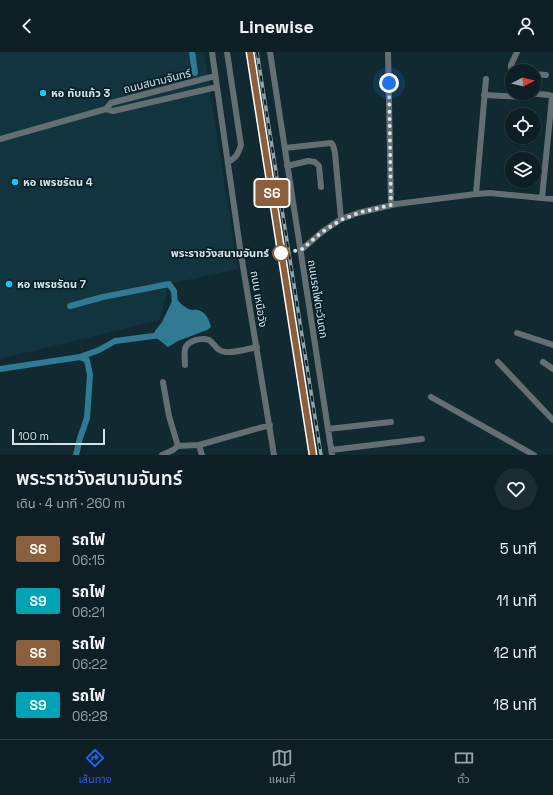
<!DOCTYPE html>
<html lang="th">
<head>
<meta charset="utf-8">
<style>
  body { margin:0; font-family:"Space Grotesk","Noto Sans Thai",sans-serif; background:#1b2c32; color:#f1f3f6; height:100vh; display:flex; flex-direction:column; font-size:15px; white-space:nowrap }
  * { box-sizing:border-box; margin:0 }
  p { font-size:13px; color:#9aa2a7 }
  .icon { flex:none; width:22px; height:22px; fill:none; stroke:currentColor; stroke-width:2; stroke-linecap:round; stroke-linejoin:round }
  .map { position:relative; height:403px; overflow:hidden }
  .side { display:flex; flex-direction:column; background:#0d1f25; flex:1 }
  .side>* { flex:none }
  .badge { padding:0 8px; border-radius:3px; font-size:14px; line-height:26px }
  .needle { width:26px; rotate:83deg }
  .fabs { position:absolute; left:505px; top:12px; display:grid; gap:8px }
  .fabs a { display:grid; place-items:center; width:36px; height:36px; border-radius:50%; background:#0d1f25; box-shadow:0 1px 3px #0004,0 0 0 1px #2d3d42; font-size:20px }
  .scale { position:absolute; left:12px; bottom:10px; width:93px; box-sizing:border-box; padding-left:4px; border:2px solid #d5e3e8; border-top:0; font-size:11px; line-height:14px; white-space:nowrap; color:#d5e3e8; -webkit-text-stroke:3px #071f27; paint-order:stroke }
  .you { position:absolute; width:20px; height:20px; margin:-10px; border:3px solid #fff; border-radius:50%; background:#1a73e8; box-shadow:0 0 0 6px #1a73e833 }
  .map>.badge { position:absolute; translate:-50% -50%; box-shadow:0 0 0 2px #fff }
  .round { display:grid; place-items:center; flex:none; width:42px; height:42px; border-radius:21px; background:#1b2c32 }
  .head { display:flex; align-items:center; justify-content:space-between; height:68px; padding:0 16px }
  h1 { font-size:19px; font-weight:600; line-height:30px }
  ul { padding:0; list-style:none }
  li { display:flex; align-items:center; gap:12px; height:52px; padding:0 16px }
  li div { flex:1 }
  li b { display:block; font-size:15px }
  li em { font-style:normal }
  li .badge { min-width:44px; font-weight:700; text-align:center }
  header { display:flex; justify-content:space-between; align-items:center; height:52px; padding:0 16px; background:#0d1f25; font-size:18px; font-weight:600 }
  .tab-bar { display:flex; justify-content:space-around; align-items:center; height:56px; border-top:1px solid #2d3d42; background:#0d1f25; font-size:11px; color:#9aa2a7 }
  .tab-bar a { display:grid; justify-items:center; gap:2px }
  .tab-bar .selected { color:#2563eb }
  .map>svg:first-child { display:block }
  .built { fill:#12343e }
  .water { fill:#317a93 }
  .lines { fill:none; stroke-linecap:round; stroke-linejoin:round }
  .canal { stroke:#317a93; stroke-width:6 }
  .minor { stroke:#646f73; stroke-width:6 }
  .rail-casing { stroke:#90a1a7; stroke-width:3.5 }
  .rail { stroke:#071f27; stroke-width:2; stroke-dasharray:6; stroke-linecap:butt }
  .line-casing { stroke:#fff; stroke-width:9 }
  .line { stroke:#8b5e3c; stroke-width:6 }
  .walk { stroke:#d5e3e8; stroke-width:4; stroke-dasharray:0 7.2 }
  .poi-dot { fill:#0ecafa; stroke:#071f27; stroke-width:1.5 }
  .stop-dot { fill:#fff; stroke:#8b5e3c; stroke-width:2 }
  .labels { text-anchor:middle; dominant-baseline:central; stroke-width:3.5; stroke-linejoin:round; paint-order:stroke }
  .street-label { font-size:11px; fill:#d5e3e8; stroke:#071f27 }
  .poi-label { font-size:11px; font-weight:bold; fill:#d5e3e8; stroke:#071f27; text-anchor:start }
  .stop-label { font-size:11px; font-weight:bold; fill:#d5e3e8; stroke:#071f27; text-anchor:end }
</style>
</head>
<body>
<header><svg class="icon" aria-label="back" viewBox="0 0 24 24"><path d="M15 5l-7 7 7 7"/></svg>Linewise<svg class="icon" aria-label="person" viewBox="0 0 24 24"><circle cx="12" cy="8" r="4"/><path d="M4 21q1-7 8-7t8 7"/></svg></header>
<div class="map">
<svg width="553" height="403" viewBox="0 0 553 403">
  <rect width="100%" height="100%" fill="#112931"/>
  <path class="built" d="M0,0H204L238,217L169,232L160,268L0,307Z"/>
  <path class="water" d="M174,245C179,249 183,255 189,257C192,259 195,257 198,258C206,260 209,267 211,275L207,278L178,289L168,295L154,284L155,279L162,270Z"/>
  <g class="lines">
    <path class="canal" d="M192,0L195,21
      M70,254L103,245L169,232L174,239L175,252
      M80,305L99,298L115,289L161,283
      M0,317L80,305L87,308L90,323L87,366L80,386L76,403"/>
    <path class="minor" d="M212,0L240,196L274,403
      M227,0L241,93C238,102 237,105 228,110
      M270,0L332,403
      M388,0L391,153
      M517,0L511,13V16L517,19
      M534,22L546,23
      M215,24L111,51L106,57L113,59L217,35
      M528,41L549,43L552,44V45L542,146
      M484,43L525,45L527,43L528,41
      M0,87L106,57
      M285,96L331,91L333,93L335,101L341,167
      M287,114L308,109L315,110L319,114L321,135
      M476,142L486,27
      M301,198L322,180L341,167L358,161L396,152L476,142L490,141L553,147
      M517,281L553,293
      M498,310L553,368
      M543,310L553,317
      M185,313C185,308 184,301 185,297C187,289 201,285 209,288C215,291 215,299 226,300C234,301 248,297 257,295
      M163,330L164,336L169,364L178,394
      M431,345L534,403
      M328,377L391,370
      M199,393L202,403
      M331,398L422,387
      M162,403L173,398L178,394L199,393L270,373"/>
    <g class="rail-casing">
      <path id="rail" d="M250,0L314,403
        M257,0L321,403"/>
    </g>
    <use href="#rail" class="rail"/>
  </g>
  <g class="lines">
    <g class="line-casing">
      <path id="line" d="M250,0L313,403"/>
    </g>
    <use href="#line" class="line"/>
    <path class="walk" d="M281,201L301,198L322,180L341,168L358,161L391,153L389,31"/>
  </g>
  <g class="poi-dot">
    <circle cx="43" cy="41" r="4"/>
    <circle cx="15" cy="130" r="4"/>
    <circle cx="9" cy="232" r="4"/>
  </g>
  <circle class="stop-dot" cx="281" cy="201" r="8"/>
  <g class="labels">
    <g class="street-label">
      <text transform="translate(157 29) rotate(-14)">ถนนสนามจันทร์</text>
      <text transform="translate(259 247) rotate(81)">ถนน เหนือวัง</text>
      <text transform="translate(318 247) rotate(81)">ถนนรถไฟตะวันตก</text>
    </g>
    <g class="poi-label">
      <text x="51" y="41">หอ ทับแก้ว 3</text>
      <text x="23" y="130">หอ เพรชรัตน 4</text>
      <text x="17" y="232">หอ เพรชรัตน 7</text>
    </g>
    <g class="stop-label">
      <text x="269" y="201">พระราชวังสนามจันทร์</text>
    </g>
  </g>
</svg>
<div class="fabs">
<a><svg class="needle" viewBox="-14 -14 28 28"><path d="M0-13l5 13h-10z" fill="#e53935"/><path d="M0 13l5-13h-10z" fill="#9aa2a7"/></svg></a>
<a><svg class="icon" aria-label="locate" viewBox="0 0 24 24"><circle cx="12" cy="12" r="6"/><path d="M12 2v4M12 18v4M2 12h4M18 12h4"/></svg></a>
<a><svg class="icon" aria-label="layers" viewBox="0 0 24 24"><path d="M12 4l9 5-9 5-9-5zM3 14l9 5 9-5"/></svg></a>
</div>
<div class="scale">100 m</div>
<div class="you" style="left:389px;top:31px"></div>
<b class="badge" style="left:272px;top:141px;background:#8b5e3c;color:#fff">S6</b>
</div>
<section class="side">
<div class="head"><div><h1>พระราชวังสนามจันทร์</h1><p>เดิน · 4 นาที · 260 m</p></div><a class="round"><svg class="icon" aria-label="heart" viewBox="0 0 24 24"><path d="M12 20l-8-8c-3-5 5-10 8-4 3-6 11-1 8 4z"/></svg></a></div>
<ul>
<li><span class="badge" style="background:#8b5e3c;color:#fff">S6</span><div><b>รถไฟ</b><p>06:15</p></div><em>5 นาที</em></li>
<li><span class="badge" style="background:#00a3b4;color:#fff">S9</span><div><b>รถไฟ</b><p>06:21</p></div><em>11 นาที</em></li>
<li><span class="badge" style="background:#8b5e3c;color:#fff">S6</span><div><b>รถไฟ</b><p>06:22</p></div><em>12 นาที</em></li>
<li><span class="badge" style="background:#00a3b4;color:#fff">S9</span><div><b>รถไฟ</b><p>06:28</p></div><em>18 นาที</em></li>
</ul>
</section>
<nav class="tab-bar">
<a class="selected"><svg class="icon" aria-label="directions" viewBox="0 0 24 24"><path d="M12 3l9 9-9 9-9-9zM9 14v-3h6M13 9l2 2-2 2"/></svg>เส้นทาง</a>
<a><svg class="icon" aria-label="map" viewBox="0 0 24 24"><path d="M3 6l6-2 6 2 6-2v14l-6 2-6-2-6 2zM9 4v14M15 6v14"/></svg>แผนที่</a>
<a><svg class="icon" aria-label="tickets" viewBox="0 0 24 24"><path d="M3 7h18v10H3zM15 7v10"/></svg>ตั๋ว</a>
</nav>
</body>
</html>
